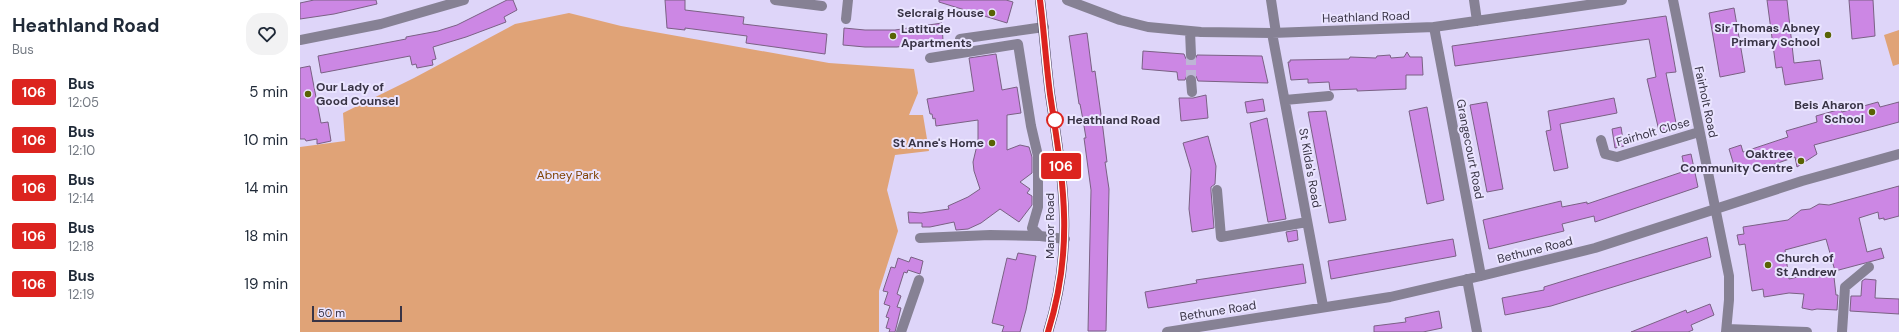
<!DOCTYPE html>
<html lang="en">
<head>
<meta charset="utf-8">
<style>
  body { margin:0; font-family:"DM Sans",sans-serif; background:#f2f2f3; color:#1f2937; height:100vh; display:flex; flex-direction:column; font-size:15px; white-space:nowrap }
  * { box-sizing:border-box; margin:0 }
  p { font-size:13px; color:#747a83 }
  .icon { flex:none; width:22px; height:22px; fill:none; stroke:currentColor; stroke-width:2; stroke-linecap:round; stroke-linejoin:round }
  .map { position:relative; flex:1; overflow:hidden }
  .side { display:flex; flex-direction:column; background:#fff; width:300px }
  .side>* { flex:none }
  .badge { padding:0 8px; border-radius:3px; font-size:14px; line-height:26px }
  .scale { position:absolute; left:12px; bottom:10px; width:90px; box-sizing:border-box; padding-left:4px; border:2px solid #393446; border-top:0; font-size:11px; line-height:14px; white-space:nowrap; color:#393446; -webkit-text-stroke:3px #eae4ff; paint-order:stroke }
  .map>.badge { position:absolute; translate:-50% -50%; box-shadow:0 0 0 2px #fff }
  .round { display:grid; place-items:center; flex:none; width:42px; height:42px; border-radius:16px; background:#f2f2f3 }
  .headline { display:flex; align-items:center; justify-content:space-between; height:68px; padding:0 12px }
  h1 { font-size:19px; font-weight:700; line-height:30px }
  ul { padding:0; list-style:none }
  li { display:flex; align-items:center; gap:12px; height:48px; padding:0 12px }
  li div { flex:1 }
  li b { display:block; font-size:15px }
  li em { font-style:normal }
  li .badge { min-width:44px; font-weight:700; text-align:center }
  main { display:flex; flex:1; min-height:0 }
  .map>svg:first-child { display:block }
  .green { fill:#e0a377 }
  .building { fill:#cc87e4; stroke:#7a6184 }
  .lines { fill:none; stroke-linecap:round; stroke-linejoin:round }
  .minor-tunnel { stroke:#bdb5d5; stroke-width:10; stroke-dasharray:10 5; stroke-linecap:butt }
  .minor { stroke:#868194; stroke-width:10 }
  .major { stroke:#423958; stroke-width:10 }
  .line-casing { stroke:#fff; stroke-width:9 }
  .line { stroke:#dc241f; stroke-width:6 }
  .poi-dot { fill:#596304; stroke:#eae4ff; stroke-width:1.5 }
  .stop-dot { fill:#fff; stroke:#dc241f; stroke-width:2 }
  .labels { text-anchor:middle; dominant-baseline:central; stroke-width:4; stroke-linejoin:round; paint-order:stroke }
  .poi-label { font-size:12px; font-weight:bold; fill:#393446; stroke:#eae4ff; text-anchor:end }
  .street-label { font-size:12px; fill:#393446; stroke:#eae4ff }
  .stop-label { font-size:12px; font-weight:bold; fill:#393446; stroke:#eae4ff; text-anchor:start }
  .park-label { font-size:12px; fill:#814304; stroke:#eae4ff }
</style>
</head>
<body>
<main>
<section class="side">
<div class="headline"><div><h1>Heathland Road</h1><p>Bus</p></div><a class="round"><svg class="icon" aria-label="heart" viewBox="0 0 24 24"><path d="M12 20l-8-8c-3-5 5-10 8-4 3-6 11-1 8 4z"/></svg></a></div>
<ul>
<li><span class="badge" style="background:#dc241f;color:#fff">106</span><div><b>Bus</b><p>12:05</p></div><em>5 min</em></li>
<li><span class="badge" style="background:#dc241f;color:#fff">106</span><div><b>Bus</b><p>12:10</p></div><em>10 min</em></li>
<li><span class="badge" style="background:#dc241f;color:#fff">106</span><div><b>Bus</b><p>12:14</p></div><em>14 min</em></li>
<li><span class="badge" style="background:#dc241f;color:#fff">106</span><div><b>Bus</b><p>12:18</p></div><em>18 min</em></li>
<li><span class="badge" style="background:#dc241f;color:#fff">106</span><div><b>Bus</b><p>12:19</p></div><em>19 min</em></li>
</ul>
</section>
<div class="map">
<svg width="1599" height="332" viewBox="0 0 1599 332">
  <rect width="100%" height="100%" fill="#ded5f9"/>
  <path class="green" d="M269,13L321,26L529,63L614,69L618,93L609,115H623L629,151L595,155L587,190L598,231L579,291V332H0V147L45,141L43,113L114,78L215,24Z
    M1599,30V64L1593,66L1584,35Z"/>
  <path class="building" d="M14,0H76L77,4L34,14L0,19V3Z
    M207,0H213L217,10L204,17L206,22L166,37L133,47L136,59L132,60L133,65L117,68L116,64L112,65L110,56L21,73L18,56L106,39V37L138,31L157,25Z
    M365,0H385V10L444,17L443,24L527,34L525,54L446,43L447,36L385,28V30L367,28Z
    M639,0H706L713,2L707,23L639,2Z
    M1467,0H1487L1494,63L1520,60L1523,79L1485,85L1482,67L1476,68Z
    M1549,0H1573L1575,36L1552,39Z
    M1434,8L1445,72L1420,77L1409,13Z
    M1366,16L1376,72L1366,73L1377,128L1359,131L1347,79L1356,77L1349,39L1155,66L1152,46Z
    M642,23L643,41L597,47H565L543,45L544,28L565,30H595Z
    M787,33L792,72L795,71L803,129L807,162H805L809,189L806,331H788L791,190L784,138H786L783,120L780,104H779L769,36Z
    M843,51L884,54L886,59L891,61L895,60L897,55L962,56L968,83L898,81L896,76L891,74L887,75L885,80H878L877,72L842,69Z
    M1107,52L1110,57H1122L1123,75H1106V89L1057,91V89L1030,90L1029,82L1008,83V79L991,80L988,62H990V60L1049,59L1050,57L1076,58L1077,56L1090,55L1091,58L1104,57Z
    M696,54L702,90L717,87L721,113L707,115V150L720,145L729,147L732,157V173L720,182L730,189L727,193L732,196V205L719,222L700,209L681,223L668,229L656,230L654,222L630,227H622V223H609L608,212L621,213L649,209L648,206L668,197L680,189L674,171L673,162L678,141V120L636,126L635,118L633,119L632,114H630L627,99L674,91L669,58Z
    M10,66L21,123L28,122L31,141L17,144V139L6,141L5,139H0V68Z
    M906,95L908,118L881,121L879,98H893Z
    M1314,98L1317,113L1260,124L1268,168L1254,171L1246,131L1251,130L1248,111Z
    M963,99L965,111L947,113L945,102Z
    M1187,102L1203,189L1187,192L1170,105Z
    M1578,102L1580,107L1599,102V122L1514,145L1517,154L1497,167L1495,157L1455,171L1454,167L1436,172L1429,149L1441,145L1443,152L1488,137L1486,131L1517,122L1516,116L1541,109L1542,112Z
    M1127,107L1144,200L1127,204L1109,111Z
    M1026,111L1046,220L1029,223L1008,112Z
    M967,118L986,219L968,222L950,123Z
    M1321,127L1324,146L1315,148L1312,129Z
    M908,136L916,166L915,184L911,187V191L914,228L892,232L889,209L891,170L883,143Z
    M1391,154L1398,187L1295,222L1294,216L1262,224L1264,231L1189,249L1183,220L1261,201L1262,207L1287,202V204L1385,171L1382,156Z
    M1599,186V216L1584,220V218L1579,219L1578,212L1559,218L1567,252L1581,248L1584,258L1535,271L1526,239L1485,250L1489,279L1502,276L1514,277V275L1534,277L1536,295H1538L1537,310L1517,309L1512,310L1502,308L1504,294L1489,293L1464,297L1463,289L1452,291L1445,244L1439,245L1437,235L1444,234L1443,227L1488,220L1501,210L1510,209L1519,204L1529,205Z
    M997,230L998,240L988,242L986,232Z
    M1407,237L1411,257L1251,306L1205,315L1202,298L1244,290V287Z
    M1153,239L1156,256L1031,279L1028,261Z
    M718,253L736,256L726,310L720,332H702L704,326L692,323L707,258L716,260Z
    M611,257L623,261L620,274L608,270L607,273L604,272L597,294L601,296L597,307L601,308L595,332H589L590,329L586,328L589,318L586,317L590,306L584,304L588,292L583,291L591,267L595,268L598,258L609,262Z
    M1003,264L1006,283L848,308L845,292L897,283L896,280Z
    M1565,279L1576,280L1575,298L1599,299V314L1550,311L1551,296H1561L1562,281Z
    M1410,304L1414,315L1391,325L1393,330L1388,332H1331L1386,310L1387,313Z
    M1139,311L1142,328L1123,332H1074V326L1106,322L1105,318Z"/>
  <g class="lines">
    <path class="minor-tunnel" d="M891,55V80"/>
    <path class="minor" d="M475,0L522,6
      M767,0L820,20L848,27L901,32L972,33L1134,27L1322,0
      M971,0L976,33
      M1174,0L1177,21
      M1373,0L1429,276V300L1426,332
      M546,19L548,0
      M1134,27L1181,276
      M890,31L891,55
      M972,33L1023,306
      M660,39L744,27
      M0,40L81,24L164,0
      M630,58L718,44L731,126L738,156V207L732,228L740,236L765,239
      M891,80L892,92
      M985,100L1029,96
      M1301,140L1305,154L1317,157L1399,132
      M917,190L921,237L1007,222
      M620,238L690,235L740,236
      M1167,279L1177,332
      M1427,329L1507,332
      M601,332L619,280
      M867,332L1090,297L1181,276L1295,248L1502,181L1599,154
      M1542,332L1545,287L1569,267"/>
    <path class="major" d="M740,0C744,31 746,63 750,94C763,181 775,246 748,332"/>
  </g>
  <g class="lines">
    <g class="line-casing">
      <path id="line" d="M740,0C744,31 746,63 750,94C763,181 775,245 748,332"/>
    </g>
    <use href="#line" class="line"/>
  </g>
  <g class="poi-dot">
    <circle cx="692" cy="13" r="4"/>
    <circle cx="1528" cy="35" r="4"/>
    <circle cx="593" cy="36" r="4"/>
    <circle cx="8" cy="94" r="4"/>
    <circle cx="1572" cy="112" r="4"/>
    <circle cx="692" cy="143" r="4"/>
    <circle cx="1501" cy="161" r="4"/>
    <circle cx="1468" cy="265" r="4"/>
  </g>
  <circle class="stop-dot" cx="755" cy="120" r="8"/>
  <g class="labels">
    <g class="poi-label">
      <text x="684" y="13">Selcraig House</text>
      <text x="1520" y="28">Sir Thomas Abney<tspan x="1520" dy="14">Primary School</tspan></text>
      <text x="601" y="29" text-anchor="start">Latitude<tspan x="601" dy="14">Apartments</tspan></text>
      <text x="16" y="87" text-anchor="start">Our Lady of<tspan x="16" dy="14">Good Counsel</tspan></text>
      <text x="1564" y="105">Beis Aharon<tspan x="1564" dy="14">School</tspan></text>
      <text x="684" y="143">St Anne's Home</text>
      <text x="1493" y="154">Oaktree<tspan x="1493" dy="14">Community Centre</tspan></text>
      <text x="1476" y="258" text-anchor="start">Church of<tspan x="1476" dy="14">St Andrew</tspan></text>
    </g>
    <g class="street-label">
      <text transform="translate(1066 17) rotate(-2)">Heathland Road</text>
      <text transform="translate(1406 102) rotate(78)">Fairholt Road</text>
      <text transform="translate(1353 132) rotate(-16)">Fairholt Close</text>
      <text transform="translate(1170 149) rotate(79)">Grangecourt Road</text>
      <text transform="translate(1010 168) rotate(80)">St Kilda's Road</text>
      <text transform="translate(750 226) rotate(-90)">Manor Road</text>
      <text transform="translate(1235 250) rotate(-14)">Bethune Road</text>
      <text transform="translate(918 311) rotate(-9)">Bethune Road</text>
    </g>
    <g class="stop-label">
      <text x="767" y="120">Heathland Road</text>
    </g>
    <g class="park-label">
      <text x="268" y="175">Abney Park</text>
    </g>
  </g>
</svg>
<div class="scale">50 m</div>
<b class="badge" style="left:761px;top:166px;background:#dc241f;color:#fff">106</b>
</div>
</main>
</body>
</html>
